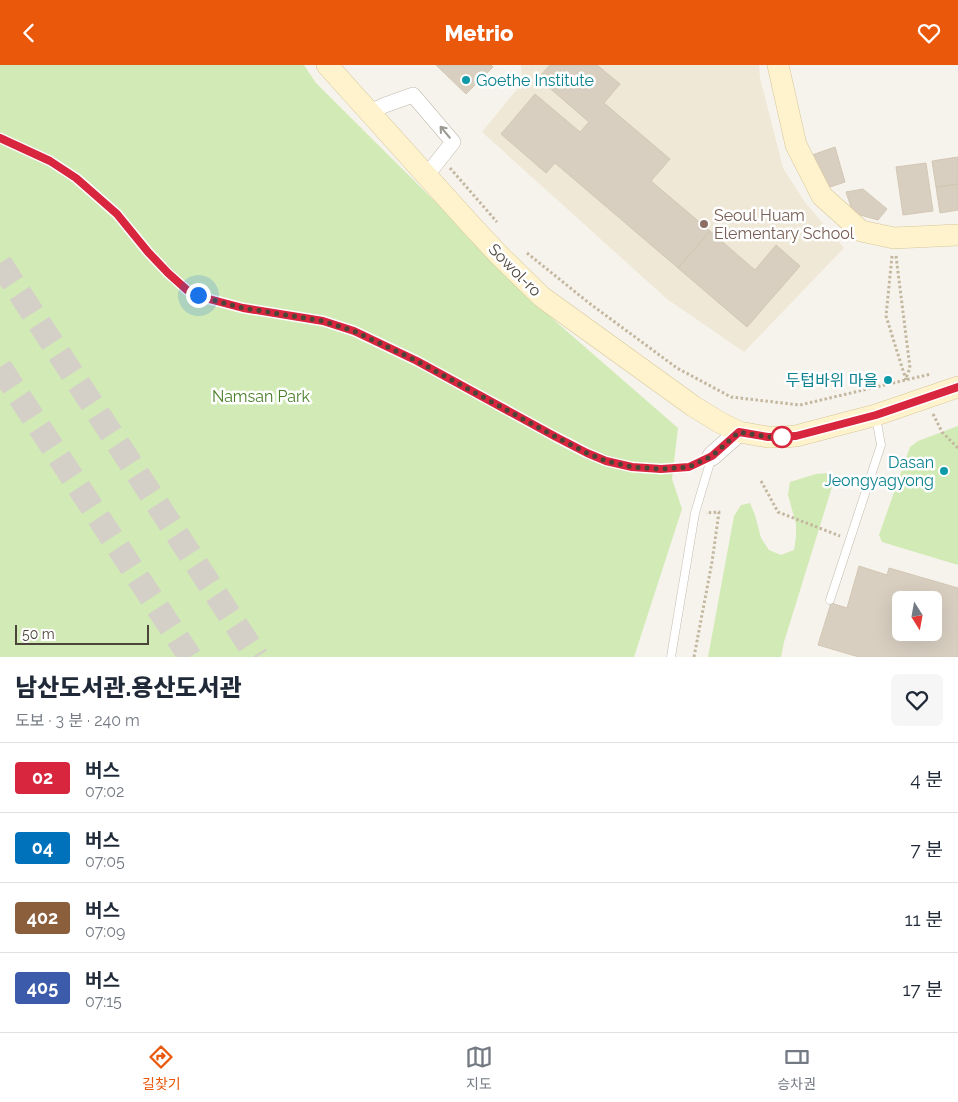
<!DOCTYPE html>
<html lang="ko">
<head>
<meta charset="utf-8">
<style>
  body { margin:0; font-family:Raleway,"Noto Sans KR",sans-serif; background:#f6f6f7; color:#1f2937; height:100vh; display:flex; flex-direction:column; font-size:19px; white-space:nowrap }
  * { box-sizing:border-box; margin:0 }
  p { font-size:16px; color:#747a83 }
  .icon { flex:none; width:28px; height:28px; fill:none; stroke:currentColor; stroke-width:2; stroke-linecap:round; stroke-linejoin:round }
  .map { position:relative; height:592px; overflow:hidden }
  .panel { display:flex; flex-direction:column; background:#fff; flex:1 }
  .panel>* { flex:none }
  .badge { padding:0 10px; border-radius:4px; font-size:18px; line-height:32px }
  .needle { width:32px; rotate:169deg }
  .tools { position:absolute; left:892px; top:526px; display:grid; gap:10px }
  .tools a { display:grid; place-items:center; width:50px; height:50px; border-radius:8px; background:#fff; box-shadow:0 5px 20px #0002; font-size:25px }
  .scale { position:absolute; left:15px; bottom:12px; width:134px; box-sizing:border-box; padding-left:5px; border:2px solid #4b4439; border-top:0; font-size:14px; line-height:18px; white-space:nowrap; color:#4b4439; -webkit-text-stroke:4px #fff; paint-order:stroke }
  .you { position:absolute; width:25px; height:25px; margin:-12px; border:4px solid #fff; border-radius:50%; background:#1a73e8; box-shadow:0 0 0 8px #1a73e833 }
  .map>.badge { position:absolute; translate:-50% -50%; box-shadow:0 0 0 2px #fff }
  .round { display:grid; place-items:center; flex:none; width:52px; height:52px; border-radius:8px; background:#f6f6f7 }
  .headline { display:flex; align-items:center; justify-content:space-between; height:85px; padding:0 15px }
  h1 { font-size:24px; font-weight:800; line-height:38px }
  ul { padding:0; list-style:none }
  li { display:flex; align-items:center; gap:15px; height:70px; padding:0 15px; border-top:1px solid #e0e1e3 }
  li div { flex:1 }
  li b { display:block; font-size:19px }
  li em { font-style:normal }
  li .badge { min-width:55px; font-weight:700; text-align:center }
  header { display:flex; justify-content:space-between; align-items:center; height:65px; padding:0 15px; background:#ea580c; color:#fff; font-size:22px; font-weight:800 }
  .menu { display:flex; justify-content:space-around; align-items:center; height:70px; border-top:1px solid #e0e1e3; background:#fff; font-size:14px; color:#747a83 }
  .menu a { display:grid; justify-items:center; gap:2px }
  .menu .active { color:#ea580c }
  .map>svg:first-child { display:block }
  .education { fill:#efe8d6 }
  .green { fill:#d2eab5 }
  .building { fill:#d8cfc1; stroke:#d3c7b4; fill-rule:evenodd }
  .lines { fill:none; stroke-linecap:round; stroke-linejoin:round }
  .primary-tunnel { stroke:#d4d0c8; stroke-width:24; stroke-dasharray:24 12; stroke-linecap:butt }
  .service-casing { stroke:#c2bbae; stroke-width:9 }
  .minor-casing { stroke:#c2bbae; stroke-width:16 }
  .tertiary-casing { stroke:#c2bbae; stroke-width:20 }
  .secondary-casing { stroke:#d6c79b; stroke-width:22 }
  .path { stroke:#c4b79f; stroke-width:3; stroke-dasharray:2.5 2.5; stroke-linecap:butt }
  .service { stroke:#fff; stroke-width:8 }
  .minor { stroke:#fff; stroke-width:15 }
  .tertiary { stroke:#fff; stroke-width:19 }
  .secondary { stroke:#fff3cd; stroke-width:21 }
  .oneway { stroke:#9c9892 }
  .line-casing { stroke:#fff; stroke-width:11 }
  .line { stroke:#d7263d; stroke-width:8 }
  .walk { stroke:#4b4439; stroke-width:5; stroke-dasharray:0 9 }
  .culture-dot { fill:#0f9aa8; stroke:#fff; stroke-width:2 }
  .education-dot { fill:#8d6e63; stroke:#fff; stroke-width:2 }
  .stop-dot { fill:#fff; stroke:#d7263d; stroke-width:2.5 }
  .labels { text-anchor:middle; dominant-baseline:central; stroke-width:5; stroke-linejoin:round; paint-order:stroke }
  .culture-label { font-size:16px; fill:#0d838f; stroke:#fff; text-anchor:end }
  .education-label { font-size:16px; fill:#785e54; stroke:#fff; text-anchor:start }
  .street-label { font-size:16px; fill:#4b4439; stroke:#fff }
  .park-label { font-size:16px; fill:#4a7f2a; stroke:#fff }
</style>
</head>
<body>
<header><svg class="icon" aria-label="back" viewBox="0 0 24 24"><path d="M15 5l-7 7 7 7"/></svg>Metrio<svg class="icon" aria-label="heart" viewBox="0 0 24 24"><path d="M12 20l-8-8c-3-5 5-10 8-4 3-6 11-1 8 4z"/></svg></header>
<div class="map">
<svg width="958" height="592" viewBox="0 0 958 592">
  <rect width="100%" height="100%" fill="#f6f3ec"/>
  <path class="education" d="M521,0H759L760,13L783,103L804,136L844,183L744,287L667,234L482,67L522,18Z"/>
  <path class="green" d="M0,0H304L316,18L554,255L678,363L672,414L682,444L634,592H0Z
    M958,361V500L882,477L879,470L910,382L918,376Z
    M829,408L832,422L784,577L781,592H708L734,451L741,440L750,438L755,450L761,473L769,485L781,490L794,485L796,472V459L788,430L790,417L816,409Z"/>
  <path class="building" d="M436,0H491L493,2L466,29Z
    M550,0H597L620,19L604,38L670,94L651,116L710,166L678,203L555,98L546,108L501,69L535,29L580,67L589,57L538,13Z
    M835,82L845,117L827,123L812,90Z
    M958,92V119L936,122L932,96Z
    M926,98L933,146L903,150L896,102Z
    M958,119V145L940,148L936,122Z
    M863,124L887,144L878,155L853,148L846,127Z
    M710,166L755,205L776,180L800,201L747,262L678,203Z
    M859,501L887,510L889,503L958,523V592H859L818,580L831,538L847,543ZM901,535H934V568H901Z"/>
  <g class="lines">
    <path class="primary-tunnel" d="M0,198L257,592
      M0,302L190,592"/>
    <g class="service-casing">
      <path id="service" d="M0,73L50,97L76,113L117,149L148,187L187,225L209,234L243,243L323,256L354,266L417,296L556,372L587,388L606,396L632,402L661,404L689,402L712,391
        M830,535L881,380L876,352
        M671,592L695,448L712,391"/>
    </g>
    <g class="minor-casing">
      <path id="minor" d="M374,45L385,40L413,30L453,77L430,106"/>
    </g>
    <g class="tertiary-casing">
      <path id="tertiary" d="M712,391L739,367"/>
    </g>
    <g class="secondary-casing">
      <path id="secondary" d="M327,0L471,160L499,190L542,232L693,341L719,357L739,367L768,372H782L796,371L876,350L958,322
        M778,0L796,80L822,131L861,166L894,173L958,170"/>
    </g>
    <path class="path" d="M450,103L497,157
      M527,188L589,238L677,303L731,332L800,340L931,309
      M892,191L886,251L906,315
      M896,191L910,303L906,313
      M933,349L942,367L958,383
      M761,416L778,447L840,471
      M694,592L712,497L719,447L706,448"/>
    <use href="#service" class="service"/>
    <use href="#minor" class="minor"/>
    <use href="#tertiary" class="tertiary"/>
    <use href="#secondary" class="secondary"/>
  </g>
  <defs><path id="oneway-shaft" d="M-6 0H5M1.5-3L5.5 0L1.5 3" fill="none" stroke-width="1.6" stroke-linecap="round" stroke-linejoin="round" transform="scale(1.25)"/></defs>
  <use class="oneway" href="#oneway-shaft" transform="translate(445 67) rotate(-130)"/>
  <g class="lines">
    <g class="line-casing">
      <path id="line" d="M0,73L50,96L76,113L117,149L148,187L168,208L187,225L209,234L243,243L323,256L354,266L417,296L556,372L587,388L606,396L632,402L661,404L689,402L712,391L739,367L768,372L796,371L876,350L958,322"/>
    </g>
    <use href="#line" class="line"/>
    <path class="walk" d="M198,230L209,234L243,243L323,256L354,266L417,296L556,372L587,388L606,396L632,402L661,404L689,402L712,391L739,367L768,372H782"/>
  </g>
  <g class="culture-dot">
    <circle cx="466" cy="15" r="5"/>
    <circle cx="888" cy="315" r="5"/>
    <circle cx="944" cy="406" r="5"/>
  </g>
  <circle class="education-dot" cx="704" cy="159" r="5"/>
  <circle class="stop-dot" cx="782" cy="372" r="10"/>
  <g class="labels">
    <g class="culture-label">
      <text x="476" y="15" text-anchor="start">Goethe Institute</text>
      <text x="878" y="315">두텁바위 마을</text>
      <text x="934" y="397">Dasan<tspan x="934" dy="18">Jeongyagyong</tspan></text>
    </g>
    <g class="education-label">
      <text x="714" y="150">Seoul Huam<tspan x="714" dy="18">Elementary School</tspan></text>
    </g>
    <g class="street-label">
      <text transform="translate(515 205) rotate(45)">Sowol-ro</text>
    </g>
    <g class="park-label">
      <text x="261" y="331">Namsan Park</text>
    </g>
  </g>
</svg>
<div class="tools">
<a><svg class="needle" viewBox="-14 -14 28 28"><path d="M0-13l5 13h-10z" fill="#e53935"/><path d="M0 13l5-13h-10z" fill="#747a83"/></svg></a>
</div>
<div class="scale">50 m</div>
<div class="you" style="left:198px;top:230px"></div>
</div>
<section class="panel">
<div class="headline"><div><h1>남산도서관.용산도서관</h1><p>도보 · 3 분 · 240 m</p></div><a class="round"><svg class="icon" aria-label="heart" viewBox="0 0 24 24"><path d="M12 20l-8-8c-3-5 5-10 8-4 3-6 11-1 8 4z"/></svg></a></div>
<ul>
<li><span class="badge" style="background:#d7263d;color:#fff">02</span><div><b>버스</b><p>07:02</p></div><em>4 분</em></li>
<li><span class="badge" style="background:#0072bc;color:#fff">04</span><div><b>버스</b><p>07:05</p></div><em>7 분</em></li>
<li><span class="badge" style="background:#8b5e3c;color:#fff">402</span><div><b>버스</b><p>07:09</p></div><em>11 분</em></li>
<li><span class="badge" style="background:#3d5bab;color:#fff">405</span><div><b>버스</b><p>07:15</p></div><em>17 분</em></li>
</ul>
</section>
<nav class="menu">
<a class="active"><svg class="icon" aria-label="directions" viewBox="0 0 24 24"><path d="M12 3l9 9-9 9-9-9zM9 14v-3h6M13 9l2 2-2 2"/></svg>길찾기</a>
<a><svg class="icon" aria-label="map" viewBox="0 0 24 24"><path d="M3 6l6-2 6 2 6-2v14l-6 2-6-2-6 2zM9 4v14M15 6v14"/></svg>지도</a>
<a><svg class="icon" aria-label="tickets" viewBox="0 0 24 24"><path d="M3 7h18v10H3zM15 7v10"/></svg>승차권</a>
</nav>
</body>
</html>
